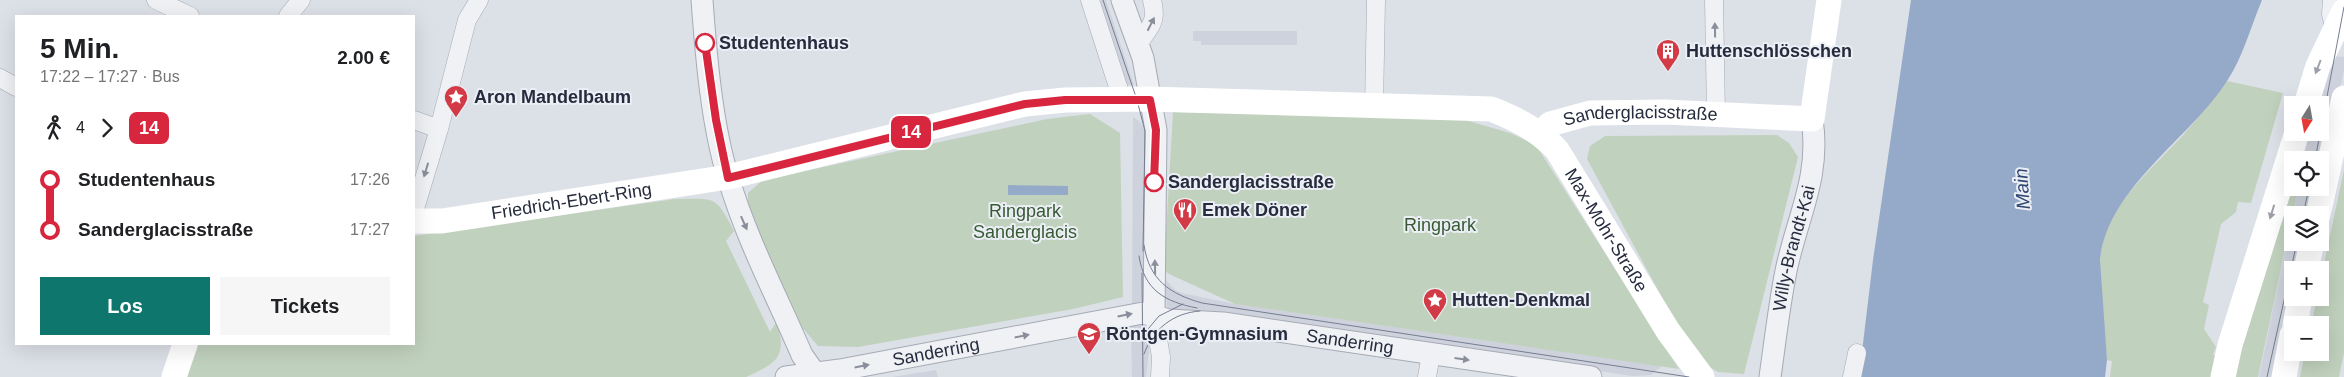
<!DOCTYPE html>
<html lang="de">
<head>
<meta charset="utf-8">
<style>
  body { margin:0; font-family:Helvetica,sans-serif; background:#f6f6f6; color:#202124; height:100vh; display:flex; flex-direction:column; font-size:19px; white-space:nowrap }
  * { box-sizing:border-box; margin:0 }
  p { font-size:16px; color:#757577 }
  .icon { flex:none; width:28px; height:28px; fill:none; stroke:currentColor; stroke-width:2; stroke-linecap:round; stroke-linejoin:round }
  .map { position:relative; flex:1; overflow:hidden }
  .drawer { position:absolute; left:15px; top:15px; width:400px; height:330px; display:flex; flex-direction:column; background:#fff; border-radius:0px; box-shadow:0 5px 20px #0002 }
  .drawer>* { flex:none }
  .badge { padding:0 10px; border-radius:8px; font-size:18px; line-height:32px }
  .needle { width:32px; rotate:191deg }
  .fabs { position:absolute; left:2284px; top:96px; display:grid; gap:10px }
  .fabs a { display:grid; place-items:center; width:45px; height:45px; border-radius:0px; background:#fff; box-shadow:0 5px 20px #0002; font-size:25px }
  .map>.badge { position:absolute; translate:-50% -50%; box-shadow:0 0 0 2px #fff }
  .legs { display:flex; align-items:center; gap:8px; height:55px; padding:0 25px; font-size:16px }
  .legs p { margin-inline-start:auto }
  .summary { display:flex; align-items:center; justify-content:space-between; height:85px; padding:0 25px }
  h1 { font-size:28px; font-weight:600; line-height:38px }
  .primary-button { display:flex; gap:10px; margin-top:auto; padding:10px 25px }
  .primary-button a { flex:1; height:58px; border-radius:0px; background:#0f766e; color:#fff; font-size:20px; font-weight:600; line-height:58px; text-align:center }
  .primary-button a+a { background:#f6f6f6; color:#202124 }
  ul { padding:0 25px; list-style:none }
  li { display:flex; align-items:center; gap:18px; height:50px; font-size:19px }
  li i { display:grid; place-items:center; width:8px; height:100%; margin:0 6px; background:currentColor }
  li i::after { content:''; width:12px; height:12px; margin:-6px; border:4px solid; border-radius:50%; background:#fff }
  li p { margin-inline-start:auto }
  li:first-child i { background:linear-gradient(#0000 50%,currentColor 0) }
  li:last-child i { background:linear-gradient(currentColor 50%,#0000 0) }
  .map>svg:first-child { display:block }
  .built { fill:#ced2dc }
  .green { fill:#c0d1bd }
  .water { fill:#95aac9 }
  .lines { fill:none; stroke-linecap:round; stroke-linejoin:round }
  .minor-casing { stroke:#a5aab4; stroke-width:19 }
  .tertiary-casing { stroke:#a5aab4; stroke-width:23 }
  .minor { stroke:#eff1f5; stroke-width:18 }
  .tertiary { stroke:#eff1f5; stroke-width:21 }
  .secondary { stroke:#fff; stroke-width:25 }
  .tram { stroke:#757d91; stroke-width:1 }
  .oneway { fill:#8a8e9a }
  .oneway2 { fill:#9da0a8 }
  .line-1-casing { stroke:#fff; stroke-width:11 }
  .line-1 { stroke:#d7263d; stroke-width:8 }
  .stop-1-dot { fill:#fff; stroke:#d7263d; stroke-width:2.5 }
  .labels { text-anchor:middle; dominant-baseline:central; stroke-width:4; stroke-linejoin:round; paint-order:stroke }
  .stop-label { font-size:18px; font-weight:bold; fill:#262c3e; stroke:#ebeff5; text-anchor:start }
  .poi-label { font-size:18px; font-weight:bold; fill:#262c3e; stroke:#ebeff5; text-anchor:start }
  .street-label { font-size:18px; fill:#262c3e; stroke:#ebeff5 }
  .park-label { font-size:18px; fill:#375a32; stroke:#ebeff5 }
  .water-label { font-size:19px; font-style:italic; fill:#2f4772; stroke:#ebeff5 }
</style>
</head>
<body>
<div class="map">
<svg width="2344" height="377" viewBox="0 0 2344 377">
  <rect width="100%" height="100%" fill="#dce0e7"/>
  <path class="built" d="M1095,0H1106L1134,85H1125Z
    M1193,31H1297V45H1201V41H1193Z
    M2332,56L2344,57V70L2320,180V160H2304L2309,133L2320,132V105H2315Z
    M1133,117L1140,122L1146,132V298L1136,304H1132Z
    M2298,188H2318L2312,215H2292V242L2306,243L2300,270H2292V298L2277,377H2255H2259Z
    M1165,279L1175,290L1181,293L1235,304L1662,366L1651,375L1633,376L1167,309Z
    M1131,323H1145L1149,327V351L1146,377H1132Z
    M936,370L938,377H892Z"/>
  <path class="green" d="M2227,81L2283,93L2251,203L2238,202L2236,212L2221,224L2203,302L2209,305L2204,329L2216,347L2213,354L2224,364L2218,377H2110L2112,361L2107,360C2105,329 2096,276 2102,246C2109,204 2156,165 2184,134C2199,117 2213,99 2227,81Z
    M1173,112L1458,118L1510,133L1536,145L1679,369L1235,304L1169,274L1164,270Z
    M1090,114L1120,133L1123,297L1073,309L858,347L818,346L801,326L748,217V193L763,180L1047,119Z
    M1777,135L1789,143L1798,157L1744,374L1718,372L1706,365L1679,329L1587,159L1590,146L1605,136Z
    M2344,170V353L2339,377H2300L2305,353L2320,352V325H2311L2317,298H2320V283Z
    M2292,188H2298L2258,377H2229Z
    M675,199C715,199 715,194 734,231L726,241L770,332L777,321C787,358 778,362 746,377H187L199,344H414V236Z"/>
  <path class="water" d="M1911,0H2262C2251,26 2243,57 2227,81C2190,139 2107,188 2100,260L2107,360L2105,377H1859L1873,260Z
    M1008,185L1068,186V195H1008Z"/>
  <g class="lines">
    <g class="minor-casing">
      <path id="minor" d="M156,0L190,16
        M1090,0L1122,99
        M1714,0L1716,114
        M2332,0L2331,14L2335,31
        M288,16L301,0
        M1138,45C1149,26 1158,24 1152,0
        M0,78L16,87
        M1374,106L1376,0
        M414,120L439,129
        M414,212L439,129L467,20L479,0
        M1154,316L1161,357L1160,377
        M1427,377L1431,354
        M1852,377L1857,353"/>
    </g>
    <g class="tertiary-casing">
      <g id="tertiary">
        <path d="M702,0C706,55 712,128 729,180C747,240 777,297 802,355L814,372"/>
        <path d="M1122,0L1143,58L1156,130L1154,316"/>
        <path id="s1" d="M786,377L840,370L1143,313L1169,320L1223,323L1591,377"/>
        <path id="s2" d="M1770,377C1775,342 1779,306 1786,271C1797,217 1821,177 1812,119"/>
      </g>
    </g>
    <use href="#minor" class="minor"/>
    <use href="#tertiary" class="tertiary"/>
    <g class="secondary">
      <path d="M2306,105L2318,66L2344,11"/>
      <path id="s3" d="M1541,134L1550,124L1590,113L1665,112L1812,119L1829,0"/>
      <path d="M2318,215L2344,98"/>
      <path id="s4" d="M414,221H442L728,177L1025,104L1065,100L1149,99L1491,109C1517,119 1538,130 1557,150L1668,331L1702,377"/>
      <path d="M2306,270L2312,242"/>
      <path d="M2295,325L2300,298"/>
      <path d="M174,377L185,344"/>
      <path d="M2223,377L2230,345L2297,132"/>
      <path d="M2284,377L2292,335"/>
    </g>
    <path class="tram" d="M1103,0L1137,100L1145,131L1143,251
      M2315,160L2344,7
      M2303,215L2309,188
      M1144,245C1149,280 1170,294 1202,303L1689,377
      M1139,256C1144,290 1165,302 1197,308
      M1142,273L1143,377
      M1143,335L1159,316L1183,304
      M1144,354C1153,329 1173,313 1200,311
      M2267,377L2297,242"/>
  </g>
  <defs><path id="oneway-solid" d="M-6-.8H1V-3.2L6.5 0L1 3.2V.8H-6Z" transform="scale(1.25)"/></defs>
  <g class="oneway">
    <use href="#oneway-solid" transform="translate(1151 24) rotate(-63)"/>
    <use href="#oneway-solid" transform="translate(1715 30) rotate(-91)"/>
    <use href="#oneway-solid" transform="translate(426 170) rotate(107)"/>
    <use href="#oneway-solid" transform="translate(744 223) rotate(66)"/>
    <use href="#oneway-solid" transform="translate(1155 267) rotate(-91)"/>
    <use href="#oneway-solid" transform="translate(1125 315) rotate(-11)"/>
    <use href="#oneway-solid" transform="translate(1022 336) rotate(-11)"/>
    <use href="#oneway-solid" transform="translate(1462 359) rotate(8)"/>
    <use href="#oneway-solid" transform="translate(862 366) rotate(-11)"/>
  </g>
  <g class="oneway2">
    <use href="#oneway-solid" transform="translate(2318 67) rotate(111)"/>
    <use href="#oneway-solid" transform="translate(2272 212) rotate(107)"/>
  </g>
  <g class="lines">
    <g class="line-1-casing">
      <path id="line-1" d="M705,43L716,120L728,178L1025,104L1065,100H1150L1156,130L1154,182"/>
    </g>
    <use href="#line-1" class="line-1"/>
  </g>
  <defs>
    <g id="building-pin" transform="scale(1.25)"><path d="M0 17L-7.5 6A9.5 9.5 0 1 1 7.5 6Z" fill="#d23b46" stroke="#ebeff5"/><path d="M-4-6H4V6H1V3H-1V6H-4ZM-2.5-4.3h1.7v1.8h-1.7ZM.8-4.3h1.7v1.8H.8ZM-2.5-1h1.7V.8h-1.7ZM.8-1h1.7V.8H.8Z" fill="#fff"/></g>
    <g id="sight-pin" transform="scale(1.25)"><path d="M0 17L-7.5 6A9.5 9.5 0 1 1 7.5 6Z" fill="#d23b46" stroke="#ebeff5"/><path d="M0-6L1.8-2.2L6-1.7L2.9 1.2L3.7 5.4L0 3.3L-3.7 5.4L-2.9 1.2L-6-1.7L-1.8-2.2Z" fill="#fff"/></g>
    <g id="restaurant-pin" transform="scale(1.25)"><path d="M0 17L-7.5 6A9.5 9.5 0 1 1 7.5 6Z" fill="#d23b46" stroke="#ebeff5"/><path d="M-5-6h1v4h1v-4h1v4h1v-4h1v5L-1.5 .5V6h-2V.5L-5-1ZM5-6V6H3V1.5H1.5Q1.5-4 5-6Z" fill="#fff"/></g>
    <g id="school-pin" transform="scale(1.25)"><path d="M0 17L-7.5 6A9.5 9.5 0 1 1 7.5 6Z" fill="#d23b46" stroke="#ebeff5"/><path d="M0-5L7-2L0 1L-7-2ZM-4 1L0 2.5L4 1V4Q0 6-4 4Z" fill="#fff"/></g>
  </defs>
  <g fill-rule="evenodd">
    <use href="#building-pin" x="1668" y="51"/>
    <use href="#sight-pin" x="456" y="97"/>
    <use href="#restaurant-pin" x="1185" y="210"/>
    <use href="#sight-pin" x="1435" y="300"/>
    <use href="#school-pin" x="1089" y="334"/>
  </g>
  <g class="stop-1-dot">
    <circle cx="705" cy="43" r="9"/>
    <circle cx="1154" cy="182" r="9"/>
  </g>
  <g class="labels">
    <g class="stop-label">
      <text x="719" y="43">Studentenhaus</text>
      <text x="1168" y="182">Sanderglacisstraße</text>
    </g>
    <g class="poi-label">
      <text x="1686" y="51">Huttenschlösschen</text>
      <text x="474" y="97">Aron Mandelbaum</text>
      <text x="1202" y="210">Emek Döner</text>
      <text x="1452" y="300">Hutten-Denkmal</text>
      <text x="1106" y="334">Röntgen-Gymnasium</text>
    </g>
    <g class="street-label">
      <text stroke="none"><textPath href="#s3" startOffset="105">Sanderglacisstraße</textPath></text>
      <text stroke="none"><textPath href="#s4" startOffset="159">Friedrich-Ebert-Ring</textPath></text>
      <text stroke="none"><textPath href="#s4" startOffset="1262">Max-Mohr-Straße</textPath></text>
      <text stroke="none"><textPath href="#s2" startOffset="131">Willy-Brandt-Kai</textPath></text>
      <text stroke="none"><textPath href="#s1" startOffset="572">Sanderring</textPath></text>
      <text stroke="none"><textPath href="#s1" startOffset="152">Sanderring</textPath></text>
    </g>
    <g class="park-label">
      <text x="1025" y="211">Ringpark<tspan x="1025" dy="21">Sanderglacis</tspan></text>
      <text x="1440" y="225">Ringpark</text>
    </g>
    <g class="water-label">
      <text transform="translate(2022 189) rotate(-94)">Main</text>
    </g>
  </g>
</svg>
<div class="fabs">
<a><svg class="needle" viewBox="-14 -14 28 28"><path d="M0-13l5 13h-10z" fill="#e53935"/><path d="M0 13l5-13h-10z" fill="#757577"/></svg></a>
<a><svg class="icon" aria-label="locate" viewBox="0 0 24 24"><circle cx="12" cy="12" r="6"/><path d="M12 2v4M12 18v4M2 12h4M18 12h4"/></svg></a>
<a><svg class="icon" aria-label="layers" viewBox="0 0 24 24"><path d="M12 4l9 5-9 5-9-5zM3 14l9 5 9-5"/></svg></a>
<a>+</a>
<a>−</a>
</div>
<b class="badge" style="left:911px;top:132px;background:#d7263d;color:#fff">14</b>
<section class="drawer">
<div class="summary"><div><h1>5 Min.</h1><p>17:22 – 17:27 · Bus</p></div><b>2.00 €</b></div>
<div class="legs"><svg class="icon" aria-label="walk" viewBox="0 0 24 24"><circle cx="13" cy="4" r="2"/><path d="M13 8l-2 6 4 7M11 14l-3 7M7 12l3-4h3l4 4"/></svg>4<svg class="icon" aria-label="forward" viewBox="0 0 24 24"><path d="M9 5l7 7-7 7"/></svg><b class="badge" style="background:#d7263d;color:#fff">14</b></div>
<ul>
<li><i style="color:#d7263d"></i><b>Studentenhaus</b><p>17:26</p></li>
<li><i style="color:#d7263d"></i><b>Sanderglacisstraße</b><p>17:27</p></li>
</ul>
<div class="primary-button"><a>Los</a><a>Tickets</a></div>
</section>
</div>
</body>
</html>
